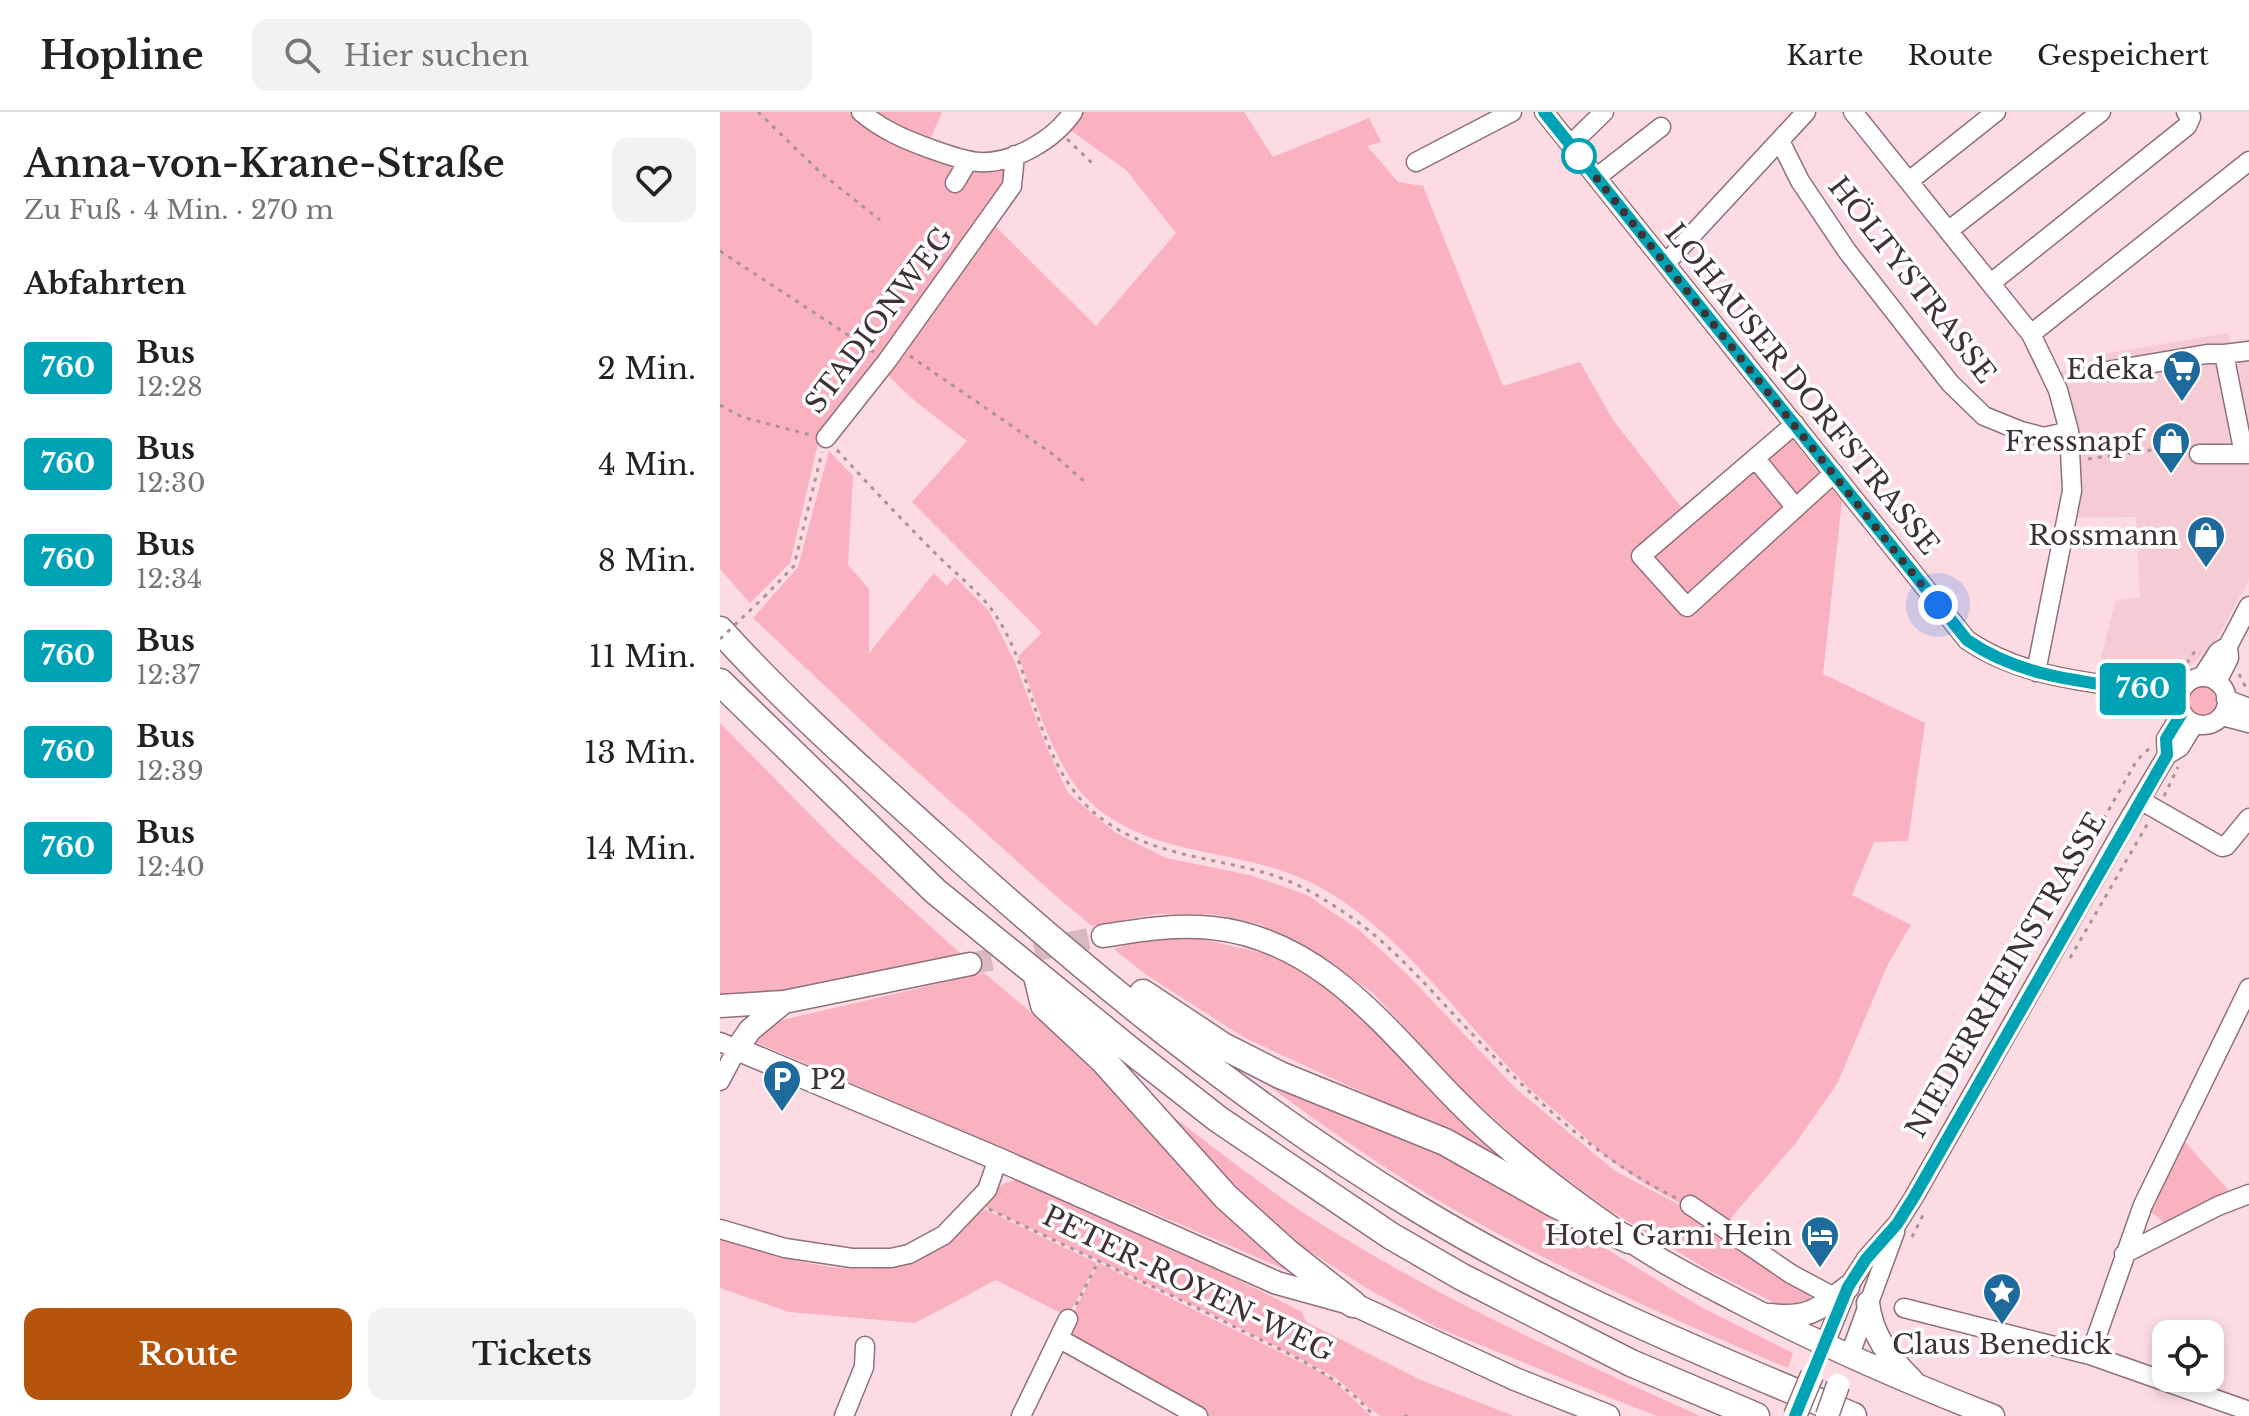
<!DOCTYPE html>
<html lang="de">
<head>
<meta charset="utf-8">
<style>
  body { margin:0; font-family:"Libre Baskerville",serif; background:#f2f2f2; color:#222; height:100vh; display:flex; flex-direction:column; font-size:30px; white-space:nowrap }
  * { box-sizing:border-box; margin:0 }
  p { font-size:26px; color:#767676 }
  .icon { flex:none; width:44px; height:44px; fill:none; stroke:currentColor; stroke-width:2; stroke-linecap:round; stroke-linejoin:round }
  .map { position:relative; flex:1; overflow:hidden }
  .details { display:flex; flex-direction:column; background:#fff; width:720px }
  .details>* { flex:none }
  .badge { padding:0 16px; border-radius:6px; font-size:28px; line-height:52px }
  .fabs { position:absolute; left:1432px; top:1208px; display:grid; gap:16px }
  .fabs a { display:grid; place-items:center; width:72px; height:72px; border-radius:16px; background:#fff; box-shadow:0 4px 12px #0003; font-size:40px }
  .you { position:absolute; width:40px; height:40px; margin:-20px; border:6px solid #fff; border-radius:50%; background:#1a73e8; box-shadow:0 0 0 12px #1a73e833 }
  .map>.badge { position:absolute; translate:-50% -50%; box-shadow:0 0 0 4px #fff }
  h2 { padding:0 24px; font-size:30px; line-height:72px }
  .round { display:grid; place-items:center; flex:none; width:84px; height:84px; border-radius:16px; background:#f2f2f2 }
  .headline { display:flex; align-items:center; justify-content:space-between; height:136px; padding:0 24px }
  h1 { font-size:38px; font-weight:600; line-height:60px }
  .button { display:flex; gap:16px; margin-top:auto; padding:16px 24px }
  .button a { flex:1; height:92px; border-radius:16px; background:#b45309; color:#fff; font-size:32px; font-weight:600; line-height:92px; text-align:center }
  .button a+a { background:#f2f2f2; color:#222 }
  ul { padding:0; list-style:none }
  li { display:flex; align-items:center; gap:24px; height:96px; padding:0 24px }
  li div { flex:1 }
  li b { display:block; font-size:30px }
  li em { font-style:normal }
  li .badge { min-width:88px; font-weight:700; text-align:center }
  header { display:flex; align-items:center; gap:48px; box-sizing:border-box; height:112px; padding:0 40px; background:#fff; border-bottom:2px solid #e0e0e0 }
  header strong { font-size:38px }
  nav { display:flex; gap:44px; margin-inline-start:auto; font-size:28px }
  .search { width:560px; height:72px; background:#f2f2f2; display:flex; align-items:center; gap:20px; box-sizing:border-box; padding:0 28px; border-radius:16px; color:#767676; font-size:30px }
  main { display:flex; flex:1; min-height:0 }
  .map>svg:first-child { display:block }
  .built { fill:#f6ccd4 }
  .green { fill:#fab1c0 }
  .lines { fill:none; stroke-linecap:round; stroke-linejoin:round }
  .major-tunnel { stroke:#d7b9bf; stroke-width:22; stroke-dasharray:22 11; stroke-linecap:butt }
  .minor-casing { stroke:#8f7177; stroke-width:21 }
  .major-casing { stroke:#8f7177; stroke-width:25 }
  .highway-casing { stroke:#8f7177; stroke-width:29 }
  .path { stroke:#ab9297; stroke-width:3; stroke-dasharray:4 6; stroke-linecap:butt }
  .minor { stroke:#fff; stroke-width:18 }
  .major { stroke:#fff; stroke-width:22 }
  .highway { stroke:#fff; stroke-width:26 }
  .major-bridge-casing { stroke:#8f7177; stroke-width:25; stroke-linecap:butt }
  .path-bridge { stroke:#ab9297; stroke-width:3; stroke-dasharray:4 6; stroke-linecap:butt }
  .major-bridge { stroke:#fff; stroke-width:22 }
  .line-casing { stroke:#fff; stroke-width:18 }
  .line { stroke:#00a3b4; stroke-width:12 }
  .walk { stroke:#3f3235; stroke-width:8; stroke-dasharray:0 14.4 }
  .stop-dot { fill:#fff; stroke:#00a3b4; stroke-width:4 }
  .labels { text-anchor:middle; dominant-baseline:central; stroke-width:7; stroke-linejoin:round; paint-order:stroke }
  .street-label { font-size:28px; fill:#3f3235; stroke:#fff }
  .poi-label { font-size:28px; fill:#3f3235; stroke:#fff; text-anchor:end }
</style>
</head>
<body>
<header>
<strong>Hopline</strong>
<div class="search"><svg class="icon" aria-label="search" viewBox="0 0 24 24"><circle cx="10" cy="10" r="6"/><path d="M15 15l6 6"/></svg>Hier suchen</div>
<nav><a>Karte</a><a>Route</a><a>Gespeichert</a></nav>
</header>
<main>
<section class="details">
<div class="headline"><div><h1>Anna-von-Krane-Straße</h1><p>Zu Fuß · 4 Min. · 270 m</p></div><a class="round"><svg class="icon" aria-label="heart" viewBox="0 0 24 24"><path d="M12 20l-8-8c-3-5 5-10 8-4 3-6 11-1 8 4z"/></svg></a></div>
<h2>Abfahrten</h2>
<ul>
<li><span class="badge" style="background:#00a3b4;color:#fff">760</span><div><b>Bus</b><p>12:28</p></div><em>2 Min.</em></li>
<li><span class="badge" style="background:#00a3b4;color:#fff">760</span><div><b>Bus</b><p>12:30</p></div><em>4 Min.</em></li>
<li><span class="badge" style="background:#00a3b4;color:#fff">760</span><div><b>Bus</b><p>12:34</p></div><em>8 Min.</em></li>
<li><span class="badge" style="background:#00a3b4;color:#fff">760</span><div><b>Bus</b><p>12:37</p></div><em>11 Min.</em></li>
<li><span class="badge" style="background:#00a3b4;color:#fff">760</span><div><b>Bus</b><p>12:39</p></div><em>13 Min.</em></li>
<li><span class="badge" style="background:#00a3b4;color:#fff">760</span><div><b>Bus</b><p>12:40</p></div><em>14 Min.</em></li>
</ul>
<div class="button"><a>Route</a><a>Tickets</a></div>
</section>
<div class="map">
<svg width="1529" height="1304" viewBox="0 0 1529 1304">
  <rect width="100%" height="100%" fill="#fddbe2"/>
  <path class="built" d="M1508,221L1510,230L1529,227V468L1494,532L1450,572L1418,564L1377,560L1396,488L1420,486L1416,405L1346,406L1350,373L1336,262L1387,241Z"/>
  <path class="green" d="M0,0H135L258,54L285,57V78L100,323L70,451L30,491L0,457Z
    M148,0H222L208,32Z
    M363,0H524L553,45L649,6L661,30L647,34L678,70L703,74L783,274L860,250L893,308L961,395L1061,314L1122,389L1103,562L1205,611L1188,729L1154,730L1132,783L1191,813L1168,852L1117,972L1075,1032L1003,1115C967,1094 927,1075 893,1050C879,1039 866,1026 853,1014C835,998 815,983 799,966C735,901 680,819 598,774C525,734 433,749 369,689C335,657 316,588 298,544L322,521L192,390L247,329L196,290L162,258L271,110L376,214L456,121L406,58L349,17Z
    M109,339L133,364L128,453L149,477V541L214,461L227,474L235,465L269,499L294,548L326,634L348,681L396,721L446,746L530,763L587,783L639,818L686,861L794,975L895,1059L969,1098L1090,1178V1187L1069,1198L988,1158L889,1098L810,1040L742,977L653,881L582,832L540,812L492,802H436L372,814L337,785L162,628L33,506L78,455Z
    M1464 589a18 18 0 1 1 36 0a18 18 0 1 1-36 0Z
    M0,611L114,727L242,843L12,889L0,888Z
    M471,825L561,845L610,875L797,1057L718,1015L525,926L425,862L394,837L416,830Z
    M264,861L368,948L523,1120L571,1160L33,929L58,909Z
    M507,943L755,1056L979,1194L1073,1241L1068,1256C954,1208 841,1158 733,1097C654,1052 580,997 507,943Z
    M443,997C491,1033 539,1072 590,1105C713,1184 847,1244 980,1304H937L893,1287L716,1215L648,1177L577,1131L504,1068Z
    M1464,1029L1509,1079L1446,1112L1431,1100Z
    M296,1068L489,1153L582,1200L586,1210L701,1268L794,1304H661C641,1293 629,1273 609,1262C496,1201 379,1150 263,1094C271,1078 278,1072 296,1068Z
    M260,1095L377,1151L349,1202L345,1203L276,1168L195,1211L69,1200L0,1176V1125C60,1147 157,1177 215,1138C232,1127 246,1109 260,1095Z
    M379,1151L596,1258L612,1267L651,1304H486L354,1235L345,1218Z"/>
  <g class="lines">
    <path class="major-tunnel" d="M250,852L383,824"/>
    <g class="minor-casing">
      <path id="minor" d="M141,0C162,18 186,28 211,37C226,42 243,49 259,50C293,52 334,28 353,0
        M824,0L1247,528C1310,571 1387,570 1459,584
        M1133,0L1311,222L1338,278L1349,319L1352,379L1316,560
        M1060,29L1080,69L1127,139L1230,271L1264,304L1301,319L1324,325L1349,319
        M850,33L884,0
        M696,50L792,0
        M877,65L941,15
        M1189,69L1276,0
        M235,71L248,49
        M1228,119L1381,0
        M946,151L1086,0
        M1271,171L1467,14L1471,5L1466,0
        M1311,222L1529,49
        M1529,239L1504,242L1524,342H1529
        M1387,259L1487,242H1504
        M1075,312L921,444L967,495L1114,361
        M106,326L167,249L292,74L295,43
        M1479,342H1524
        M1035,346L1076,396
        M1482,565L1498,540L1508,534
        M1459 589a24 24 0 1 1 48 0a24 24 0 1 1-48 0Z
        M1497,570L1509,546L1508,534L1529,494
        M1506,587L1529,596
        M1502,604L1529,611
        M1447,643L1446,627L1462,601
        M1420,688L1502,735L1506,734L1529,706
        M0,930L17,937L0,969
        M970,1093L1071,1162L1114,1185
        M0,1117L65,1136L132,1146H171L189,1142L224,1123L267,1078L278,1047
        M1404,1142L1498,1094L1529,1082
        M1184,1196L1370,1243L1529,1299
        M340,1227L478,1304
        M1104,1234L1128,1175L1146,1147L1177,1112L1194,1085L1403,717L1447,643L1460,635L1474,612
        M1370,1243L1423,1093L1529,876
        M1129,1245L1175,1120
        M124,1304L144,1255L145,1234
        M301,1304L348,1207"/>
    </g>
    <g class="major-casing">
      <path id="major" d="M383,824C420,818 455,812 492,816C601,827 667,918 738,990C789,1042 848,1086 908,1127C943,1151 981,1170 1019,1190C1101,1233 1186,1270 1273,1304
        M64,890L30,918L17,937L278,1047L557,1171L633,1192L795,1267L888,1304
        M0,894L64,890L250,852
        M1148,1191C1152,1224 1169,1245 1192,1268
        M1050,1203C1088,1208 1099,1197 1128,1175"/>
    </g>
    <g class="highway-casing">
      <path id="highway" d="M0,518C67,592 143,659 217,726C367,862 525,992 698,1097C836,1181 984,1242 1133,1304
        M0,570L215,779L410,938L498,1007L671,1124L742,1165L911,1251L1036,1304
        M317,864L324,893L384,949L506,1085L568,1141L633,1192
        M423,881L503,934L560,963L725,1030L835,1092L909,1128"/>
    </g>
    <path class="path" d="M38,0L101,61L160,108
      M347,27L373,52
      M0,139L154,240
      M190,244L334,343L366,371
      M0,293L22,305L91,323
      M117,338C150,374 183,409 217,443C235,461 257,478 272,498C314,556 315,642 366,693C416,743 485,743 549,762C573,769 598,783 619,797C665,826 701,868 738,907C804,977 869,1043 956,1086
      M1368,347L1467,333
      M44,485L74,454L102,340
      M1519,562L1526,576
      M1456,568L1475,539L1480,542
      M1444,684L1458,655
      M1350,846L1428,711
      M1225,995V986L1417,648L1430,636
      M269,1097C351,1137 435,1174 517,1216C566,1241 617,1261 654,1304
      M1192,1125L1203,1103
      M356,1193L378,1150
      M684,1304H691"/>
    <use href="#minor" class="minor"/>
    <use href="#major" class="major"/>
    <use href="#highway" class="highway"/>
    <g class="major-bridge-casing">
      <path id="major-bridge" d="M1075,1304L1092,1263
        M1107,1304L1118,1273"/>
    </g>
    <path class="path-bridge" d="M0,527L44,485"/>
    <use href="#major-bridge" class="major-bridge"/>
  </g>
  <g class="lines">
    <g class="line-casing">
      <path id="line" d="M824,0L1247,528C1310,572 1387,570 1459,584L1462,601L1446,627L1447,643L1194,1085L1177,1112L1146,1147L1128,1175L1075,1304"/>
    </g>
    <use href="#line" class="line"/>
    <path class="walk" d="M859,44L1218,493"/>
  </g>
  <defs>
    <g id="supermarket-pin" transform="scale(2)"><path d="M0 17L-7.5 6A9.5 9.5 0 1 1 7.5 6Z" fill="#1e6a9d" stroke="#fff"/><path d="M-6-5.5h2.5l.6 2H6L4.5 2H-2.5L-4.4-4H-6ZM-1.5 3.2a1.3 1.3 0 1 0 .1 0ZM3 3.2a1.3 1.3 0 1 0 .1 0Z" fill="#fff"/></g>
    <g id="shop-pin" transform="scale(2)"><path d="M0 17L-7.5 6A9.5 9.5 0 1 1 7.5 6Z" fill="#1e6a9d" stroke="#fff"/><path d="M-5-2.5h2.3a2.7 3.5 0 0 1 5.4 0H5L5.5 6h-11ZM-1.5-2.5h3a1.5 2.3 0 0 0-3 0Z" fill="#fff"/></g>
    <g id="parking-pin" transform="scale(2)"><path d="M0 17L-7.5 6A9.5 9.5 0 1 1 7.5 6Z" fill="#1e6a9d" stroke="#fff"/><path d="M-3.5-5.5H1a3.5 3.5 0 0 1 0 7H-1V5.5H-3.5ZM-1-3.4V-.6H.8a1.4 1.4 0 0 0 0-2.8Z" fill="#fff"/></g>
    <g id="hotel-pin" transform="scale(2)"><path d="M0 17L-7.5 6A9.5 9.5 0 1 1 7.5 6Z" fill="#1e6a9d" stroke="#fff"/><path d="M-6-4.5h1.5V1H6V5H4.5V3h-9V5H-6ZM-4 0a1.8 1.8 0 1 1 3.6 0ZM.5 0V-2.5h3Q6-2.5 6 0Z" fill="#fff"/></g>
    <g id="sight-pin" transform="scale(2)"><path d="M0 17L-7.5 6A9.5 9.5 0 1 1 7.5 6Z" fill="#1e6a9d" stroke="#fff"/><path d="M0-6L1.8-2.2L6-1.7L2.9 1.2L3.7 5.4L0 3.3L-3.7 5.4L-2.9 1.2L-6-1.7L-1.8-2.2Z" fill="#fff"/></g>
  </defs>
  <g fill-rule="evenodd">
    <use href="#supermarket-pin" x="1462" y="257"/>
    <use href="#shop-pin" x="1451" y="329"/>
    <use href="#shop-pin" x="1486" y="423"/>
    <use href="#parking-pin" x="62" y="967"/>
    <use href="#hotel-pin" x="1100" y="1123"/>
    <use href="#sight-pin" x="1282" y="1180"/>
  </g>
  <circle class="stop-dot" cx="859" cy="44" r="16"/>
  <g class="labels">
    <g class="street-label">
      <text transform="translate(1192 168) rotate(52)">HÖLTYSTRASSE</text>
      <text transform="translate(159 208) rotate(-53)">STADIONWEG</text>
      <text transform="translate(1082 277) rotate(51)">LOHAUSER DORFSTRASSE</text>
      <text transform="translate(1286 863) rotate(-60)">NIEDERRHEINSTRASSE</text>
      <text transform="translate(468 1172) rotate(26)">PETER-ROYEN-WEG</text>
    </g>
    <g class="poi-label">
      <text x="1434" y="257">Edeka</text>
      <text x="1423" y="329">Fressnapf</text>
      <text x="1458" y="423">Rossmann</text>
      <text x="90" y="967" text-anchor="start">P2</text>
      <text x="1072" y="1123">Hotel Garni Hein</text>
      <text x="1282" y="1232" text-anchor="middle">Claus Benedick</text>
    </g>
  </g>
</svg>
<div class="fabs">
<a><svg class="icon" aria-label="locate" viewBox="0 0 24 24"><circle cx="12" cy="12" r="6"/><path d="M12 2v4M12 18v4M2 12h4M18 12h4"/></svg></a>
</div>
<div class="you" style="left:1218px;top:493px"></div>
<b class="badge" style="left:1423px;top:577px;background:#00a3b4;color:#fff">760</b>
</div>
</main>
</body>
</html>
